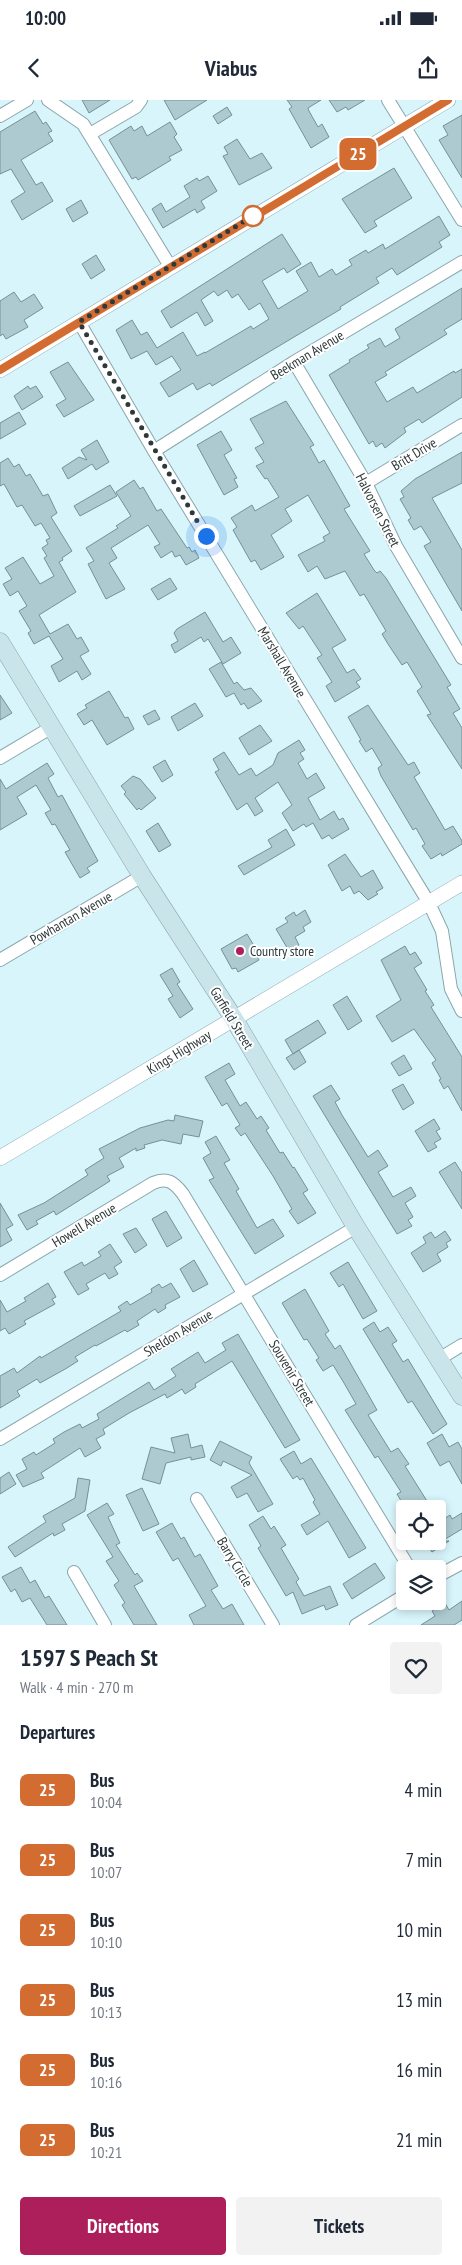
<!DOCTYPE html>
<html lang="en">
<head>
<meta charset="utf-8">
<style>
  body { margin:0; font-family:"PT Sans Narrow",sans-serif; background:#f2f2f3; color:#1f2937; height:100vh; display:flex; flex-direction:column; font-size:19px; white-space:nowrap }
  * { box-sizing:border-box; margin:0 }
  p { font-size:16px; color:#747a83 }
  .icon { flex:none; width:28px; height:28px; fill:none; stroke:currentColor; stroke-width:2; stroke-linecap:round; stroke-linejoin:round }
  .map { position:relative; height:1525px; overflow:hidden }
  .side { display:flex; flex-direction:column; background:#fff; flex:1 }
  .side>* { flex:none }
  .badge { padding:0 10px; border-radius:8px; font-size:18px; line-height:32px }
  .fabs { position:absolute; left:396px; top:1400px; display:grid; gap:10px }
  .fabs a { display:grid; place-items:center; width:50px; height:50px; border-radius:5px; background:#fff; box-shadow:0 2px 8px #0003; font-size:25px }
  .you { position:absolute; width:25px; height:25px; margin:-12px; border:4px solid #fff; border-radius:50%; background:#1a73e8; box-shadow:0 0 0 8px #1a73e833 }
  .map>.badge { position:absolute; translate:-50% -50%; box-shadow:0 0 0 2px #fff }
  h2 { padding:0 20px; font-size:19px; line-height:45px }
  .round { display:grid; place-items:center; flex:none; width:52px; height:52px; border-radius:5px; background:#f2f2f3 }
  .headline { display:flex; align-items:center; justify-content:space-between; height:85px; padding:0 20px }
  h1 { font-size:24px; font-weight:600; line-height:38px }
  .action { display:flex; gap:10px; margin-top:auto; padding:10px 20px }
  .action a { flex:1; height:58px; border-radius:5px; background:#ac1f5b; color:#fff; font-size:20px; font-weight:600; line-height:58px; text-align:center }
  .action a+a { background:#f2f2f3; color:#1f2937 }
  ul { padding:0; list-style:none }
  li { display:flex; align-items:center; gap:15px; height:70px; padding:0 20px }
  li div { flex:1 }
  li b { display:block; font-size:19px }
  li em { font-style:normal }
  li .badge { min-width:55px; font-weight:700; text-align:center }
  .status { display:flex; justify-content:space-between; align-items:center; height:35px; padding:0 25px; background:#fff; direction:ltr }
  .status svg { height:14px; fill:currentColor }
  header { display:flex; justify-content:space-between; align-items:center; height:65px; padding:0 20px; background:#fff; font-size:22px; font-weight:600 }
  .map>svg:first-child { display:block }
  .building { fill:#adcad0; stroke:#759196 }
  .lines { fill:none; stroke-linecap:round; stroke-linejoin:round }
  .minor-casing { stroke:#8aa5ab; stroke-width:14 }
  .tertiary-casing { stroke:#8aa5ab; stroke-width:16 }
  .secondary-casing { stroke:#8aa5ab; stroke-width:19 }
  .minor { stroke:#fff; stroke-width:12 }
  .tertiary { stroke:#fff; stroke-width:15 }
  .secondary { stroke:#c9e5ea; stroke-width:18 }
  .line-casing { stroke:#fff; stroke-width:11 }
  .line { stroke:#d36c31; stroke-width:8 }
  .walk { stroke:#2d393b; stroke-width:5; stroke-dasharray:0 9 }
  .stop-dot { fill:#fff; stroke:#d36c31; stroke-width:2.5 }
  .poi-dot { fill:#ac1f5b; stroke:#fff; stroke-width:2 }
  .labels { text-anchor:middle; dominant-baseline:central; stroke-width:4; stroke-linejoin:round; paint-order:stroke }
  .street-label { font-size:14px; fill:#2d393b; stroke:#fff }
  .poi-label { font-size:14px; fill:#2d393b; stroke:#fff; text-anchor:start }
</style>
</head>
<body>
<div class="status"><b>10:00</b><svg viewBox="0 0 49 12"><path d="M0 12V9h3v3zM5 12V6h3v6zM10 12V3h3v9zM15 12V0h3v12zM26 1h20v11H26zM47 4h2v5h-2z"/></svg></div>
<header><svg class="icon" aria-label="back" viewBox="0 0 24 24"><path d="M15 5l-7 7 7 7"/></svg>Viabus<svg class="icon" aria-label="share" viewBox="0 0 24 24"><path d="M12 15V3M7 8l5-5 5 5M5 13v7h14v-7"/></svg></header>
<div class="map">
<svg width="462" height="1525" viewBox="0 0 462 1525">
  <rect width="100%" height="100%" fill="#d8f5fb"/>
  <path class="building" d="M82,0H110L89,13Z
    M164,0H207L175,20Z
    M287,0H321L308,8L309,11L318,27L322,24L329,37L311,48L289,9L292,7Z
    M329,0H365L348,10L346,7L337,12Z
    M227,7L232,15L218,24L213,16Z
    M35,11L43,24L46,22L52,31L48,33L53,41L21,60L36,85L42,82L53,101L22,120L11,101L25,92L11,69L0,74V32Z
    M462,15V78L439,40L448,35L443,26Z
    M170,22L177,34L174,37L182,50L169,57L171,60L138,80L136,77L132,79L109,40L131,26L134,31L142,26L147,36Z
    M237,39L250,59L262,53L272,68L239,85L223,56L228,54L224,47Z
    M394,68L412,98L374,121L377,126L365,133L342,99Z
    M208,76L217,91L201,101L205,108L197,113L195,109L163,128L152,109L161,103L166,112L190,97L184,86L197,78L199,81Z
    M81,100L88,113L73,122L66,109Z
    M439,116L450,135L439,142L442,147L397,175L392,168L376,178L379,183L340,207L341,209L212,286L210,283L197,290L193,283L169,297L160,283L181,270L172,256L156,265L147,251L131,259L116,230L132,220L141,235L147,232L157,248L183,232L197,256L205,252V253L251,226L253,229L269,219L260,203L249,210L238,194L232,198L227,190L218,196L214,191L201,200L213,221L205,226L197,212L171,228L161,211L282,134L301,164L287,173L284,168L262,181L278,209L308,191L296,171L311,162L319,177L332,169L336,175L352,165L349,160L366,150L368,153L383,144L385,149Z
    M96,155L105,170L91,179L82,164Z
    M462,188V219L444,230L447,234L385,272L387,275L375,282L387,302L413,287L417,293L454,271L455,273L462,269V297L422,323L419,319L404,328L406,332L385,348L382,343L376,347L373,341L369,344L329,275L350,262L349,260L369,248L367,245L380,238L385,247L400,238L395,229Z
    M14,192L21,202L34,194L43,208L24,220L28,227L6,239L3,234L0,236V201Z
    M68,262L94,300L64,317L56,305L66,299L50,272Z
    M28,286L30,289L36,286L43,297L22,310L14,296Z
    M286,301L314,345L310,347L319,363L324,360L350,406L344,409L370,451L364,454L374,470L377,473L380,471L386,478L451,585L447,587L460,609L453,613L462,628V669L427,615L431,614L417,591L422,587L407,562L402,565L388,544L382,534L386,531L364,494L360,496L345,471L325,479L317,466L308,472L298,455L325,441L323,437L330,433L308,395L285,409L292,421L271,435L284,457L261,470L255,460L251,462L233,430L237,427L231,418L252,405L255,411L279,397L267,378L265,379L256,366L264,362L255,348L264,343L250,319Z
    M19,312L26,324L0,339V323Z
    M221,331L232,350L224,355L237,378L234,379L238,387L224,395L197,345Z
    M97,340L109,362L96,370L92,364L68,379L62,368L79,357L87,360L81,350Z
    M462,352V383L432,398L462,450V511L424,446L431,442L421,426L414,430L408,420L411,418L400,399L404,397L401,391L415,379Z
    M8,358L14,367L19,364L26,376L30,374L43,396L48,394L57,413L51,417L72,451L62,458L63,460L59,462L76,492L39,515L50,534L68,524L77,539L81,537L89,551L80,556L91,574L82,580L77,571L59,582L51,566L63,559L49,536L34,544L28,533L31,531L19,511L27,506L18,491L10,496L3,484L12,479L5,468L23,457L40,484L54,476L44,458L47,456L42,448L48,444L46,440L50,438L41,423L35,426L22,405L17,407L4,384L0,386V363Z
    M134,380L140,389L143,387L157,411L161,409L187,448L189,447L192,452L195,450L199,458L186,465L180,455L175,457L172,451L161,458L154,447L160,444L148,425L111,448L117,458L109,463L125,489L106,499L88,464L94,461L86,448L118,428L116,426L131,416L116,392Z
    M110,385L117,396L80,416L74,406Z
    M170,478L177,489L158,500L151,489Z
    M317,493L346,540L332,548L347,573L354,569L361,579L356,582L360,587L335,602L326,586L332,582L317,558L322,555L303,526L299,529L286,513Z
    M205,512L223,542L231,537L241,553L223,564L208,539L204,542L201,537L175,553L171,545L178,541L174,533L177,529Z
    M221,562L234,584L237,582L244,590L251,588L262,601L248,609L244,603L241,605L234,593L226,597L209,569Z
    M109,591L125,618L128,617L134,629L107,645L92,620L84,625L77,614L87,608L85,605Z
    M0,595L12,613L0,620Z
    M195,603L203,616L178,631L171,617Z
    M368,605L408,665L414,662L420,673L414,677L445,730L453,726L462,741V744L442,756L441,753L431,759L422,746L425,744L416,728L413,730L381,676L378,668L382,665L372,648L366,652L359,641L361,640L348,617Z
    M155,610L160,619L148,625L143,616Z
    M260,625L272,641L249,655L239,638Z
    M299,640L305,650L300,653L304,659L298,663L307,679L316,673L325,688L308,698L320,720L334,711L339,720L343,718L349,729L332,739L329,735L322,739L313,723L306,727L304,724L293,731L282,713L292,705L278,682L255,698L263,711L255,716L247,703L237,710L215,672L219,670L213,659L224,652L239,675L251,668L256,676L273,665L278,653Z
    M165,660L173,675L162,682L153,667Z
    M47,663L54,674L48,678L58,697L62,695L98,761L87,768L90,772L80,778L65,752L70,750L55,724L52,725L45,713L51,710L36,685L17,697L27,714L0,730V679L6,689Z
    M133,676L140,679L156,698L141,710L139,708L137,710L124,694L126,692L121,686Z
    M158,723L171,745L159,752L146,731Z
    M286,729L295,745L244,775L238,766L272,747L268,740Z
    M345,754L361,777L373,770L383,788L376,792L378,794L368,800L359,791L354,794L350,786L342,791L328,765Z
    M305,810L311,822L303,827L305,831L295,837L299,845L289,851L276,829L288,822L285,818L294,812L296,816Z
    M247,834L259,854L256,855L259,860L238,872L236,868L232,869L221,849Z
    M405,846L410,855L415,852L422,863L414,868L427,890L425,891L434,905L431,907L462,957V1011L448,986L444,989L439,980L441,979L432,963L436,960L414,929L392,942L376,916L401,900L381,860Z
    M172,868L180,882L177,884L193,909L180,918L168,899L173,896L160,875Z
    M347,896L362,921L348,930L333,905Z
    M318,920L326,933L293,954L285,940Z
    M299,950L306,962L294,970L286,958Z
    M404,955L412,969L399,976L391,963Z
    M229,963L235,974L225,980L240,1006L246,1002L257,1019L261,1016L269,1028L266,1030L280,1053L283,1052L293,1068L294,1067L308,1090L303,1093L316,1113L298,1124L289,1111L292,1109L273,1076L245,1033L241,1036L235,1028L240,1025L227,1003L222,1006L205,977Z
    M403,984L414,1003L403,1010L392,990Z
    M331,985L340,999L335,1002L342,1015L368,1057L378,1050L388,1066L378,1072L393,1097L411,1087L416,1096L405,1103L413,1117L408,1120L412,1126L397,1134L313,996Z
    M175,1015L203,1021L199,1037L183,1034L181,1044L162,1040L144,1045L145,1048L136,1051V1048L119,1058L124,1067L107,1076L110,1081L56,1115L54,1111L36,1121L38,1124L27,1130L18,1115L44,1103L88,1075L85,1070L104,1058L99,1049L140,1028L168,1020L174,1021Z
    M434,1019L440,1029L436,1031L441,1039L434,1043L437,1047L428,1052L415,1031Z
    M216,1036L230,1060L224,1063L239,1089L236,1091L257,1128L273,1119L284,1136L255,1154L209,1080L214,1078L203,1058L211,1053L205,1042Z
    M455,1062L462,1073V1109L439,1072Z
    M0,1103L13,1125L6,1129L12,1140L0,1147Z
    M166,1111L182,1138L167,1147L152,1119Z
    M136,1128L147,1145L135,1153L123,1134Z
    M445,1131L451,1140L446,1143L448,1147L437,1154L441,1161L423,1172L411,1153L426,1143L423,1137L431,1132L435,1138Z
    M110,1144L122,1162L114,1167L118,1174L109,1179L105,1173L86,1184L89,1189L78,1195L64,1172L82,1162L84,1166L101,1156L98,1152Z
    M194,1160L208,1184L193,1192L180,1169Z
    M348,1162L377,1211L363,1219L343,1184L339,1187L330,1173Z
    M48,1183L56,1197L52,1199L55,1204L24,1221L26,1224L9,1234L5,1228L0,1231V1200L7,1212L26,1201L24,1198Z
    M171,1183L180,1197L165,1205L166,1208L158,1213L155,1209L137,1221L139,1225L127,1232L125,1230L96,1246L95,1245L75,1257L78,1261L67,1268L40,1283L37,1279L17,1291L20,1296L0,1308V1276L14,1268L17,1273L40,1256L41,1258L121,1211L118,1207L127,1201L130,1205L152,1192L151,1189L159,1184L162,1188Z
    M305,1189L329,1231L325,1234L335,1249L340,1245L377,1310L368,1315L391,1352L398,1348L409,1364L405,1366L432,1409H411L408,1404L404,1406L397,1394L401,1392L378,1356L375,1358L345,1310L356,1304L344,1283L333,1265L323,1271L316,1260L319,1258L307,1239L304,1240L282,1203Z
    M374,1222L380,1232L388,1227L397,1241L392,1244L403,1262L408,1259L447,1324L433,1334L412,1301L408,1303L363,1229Z
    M238,1234L300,1340L285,1348L232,1261L195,1284L196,1287L185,1294L182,1289L167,1298L165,1294L129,1313L103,1329L105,1334L96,1339L101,1348L85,1357L80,1348L41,1373L44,1378L23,1387L16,1375L27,1369L22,1359L34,1352L36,1355L55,1343L53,1339L64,1332L80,1324L82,1328L99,1319L97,1314L149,1282L154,1290L176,1276L171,1269L198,1252L205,1263L226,1250L222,1243Z
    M188,1334L191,1348L202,1345L205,1357L191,1360V1357L166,1363L160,1384L142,1379L151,1347L175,1353L171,1338Z
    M442,1334L449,1347L458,1342L462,1349V1384L449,1361L440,1366L427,1343Z
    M220,1341L252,1357L249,1363L273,1404L258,1412L247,1393L237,1398L231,1387L252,1375L223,1361L221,1366L210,1360Z
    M294,1351L301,1364L311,1358L366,1448L349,1458L328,1421L307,1435L301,1425L320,1414L313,1402L315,1400L303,1378L300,1380L297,1376L293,1379L280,1359Z
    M9,1372L16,1384L0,1394V1378Z
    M78,1378L90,1380L85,1411L62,1424L65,1430L54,1436L53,1433L15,1457L8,1447L46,1422L43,1416L75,1398Z
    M142,1388L159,1424L143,1431L126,1395Z
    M107,1403L114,1414L108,1417L120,1443L116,1445L135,1475L137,1473L143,1481L134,1486L157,1525H134L122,1505L125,1503L114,1485L119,1481L106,1461L113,1457L87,1415Z
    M462,1413V1429L442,1441H449L432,1452L425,1441H438V1423L450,1415L452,1419Z
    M263,1416L271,1429L274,1426L286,1445L281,1448L299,1479L296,1482L304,1496L330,1486L338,1505L326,1510L324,1505L302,1514L293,1492L286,1496L258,1448L261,1446L249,1425Z
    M172,1423L181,1439L184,1437L195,1457L200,1454L218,1486L211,1490L223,1509L232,1504L244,1525H194L189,1515L206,1506L178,1458L173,1461L156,1432Z
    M375,1463L385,1478L352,1499L343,1484Z
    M21,1467L30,1483L35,1480L45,1498L49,1496L67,1525H47L30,1498L22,1502L15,1489L11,1492L2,1477Z
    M462,1501V1520L454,1525H421L435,1516L432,1511L445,1503L449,1510Z"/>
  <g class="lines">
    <g class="minor-casing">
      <path id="minor" d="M48,0L83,24L170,166
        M388,0L462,120
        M0,16L27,0
        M90,34L136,7L141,0
        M79,222L154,351L429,803L442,831L451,889L462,911
        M294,262L366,383L396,446L462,558
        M154,351L294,262L462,162
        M366,383L462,325
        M0,658L52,627
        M0,860L142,776
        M0,1175L153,1083C167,1077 174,1082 183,1094L410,1469
        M439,1259L462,1245
        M0,1339L356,1127
        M197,1399L273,1525
        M74,1472L105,1525
        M438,1476L462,1463
        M356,1525L405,1495"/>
    </g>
    <g class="tertiary-casing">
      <path id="tertiary" d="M0,270L448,0
        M0,1058L462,783"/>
    </g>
    <g class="secondary-casing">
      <path id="secondary" d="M0,542L142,776L234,919L356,1127L462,1296"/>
    </g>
    <use href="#minor" class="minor"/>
    <use href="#tertiary" class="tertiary"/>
    <use href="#secondary" class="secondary"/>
  </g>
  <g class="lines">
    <g class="line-casing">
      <path id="line" d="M0,270L448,0"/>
    </g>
    <use href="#line" class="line"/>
    <path class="walk" d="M206,436L79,222L253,116"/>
  </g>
  <circle class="stop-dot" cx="253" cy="116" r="10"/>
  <circle class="poi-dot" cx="240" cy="851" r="5"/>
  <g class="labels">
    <g class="street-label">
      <text transform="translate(307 255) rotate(-31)">Beekman Avenue</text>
      <text transform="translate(414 354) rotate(-31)">Britt Drive</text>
      <text transform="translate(378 410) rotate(63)">Halvorsen Street</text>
      <text transform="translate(282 562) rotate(59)">Marshall Avenue</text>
      <text transform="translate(71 818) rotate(-30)">Powhantan Avenue</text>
      <text transform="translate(232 918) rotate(59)">Garfield Street</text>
      <text transform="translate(179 952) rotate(-31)">Kings Highway</text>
      <text transform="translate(84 1125) rotate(-31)">Howell Avenue</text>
      <text transform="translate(178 1233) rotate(-31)">Sheldon Avenue</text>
      <text transform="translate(292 1273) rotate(59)">Souvenir Street</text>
      <text transform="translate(235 1462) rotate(59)">Barry Circle</text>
    </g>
    <g class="poi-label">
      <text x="250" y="851">Country store</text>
    </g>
  </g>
</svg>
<div class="fabs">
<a><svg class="icon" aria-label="locate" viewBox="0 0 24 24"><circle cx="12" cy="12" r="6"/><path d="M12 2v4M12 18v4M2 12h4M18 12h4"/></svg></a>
<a><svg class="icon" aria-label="layers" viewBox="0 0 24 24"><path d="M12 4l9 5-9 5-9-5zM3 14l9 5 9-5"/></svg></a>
</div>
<div class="you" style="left:206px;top:436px"></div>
<b class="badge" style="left:358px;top:54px;background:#d36c31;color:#fff">25</b>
</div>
<section class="side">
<div class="headline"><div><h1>1597 S Peach St</h1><p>Walk · 4 min · 270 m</p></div><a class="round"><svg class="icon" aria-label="heart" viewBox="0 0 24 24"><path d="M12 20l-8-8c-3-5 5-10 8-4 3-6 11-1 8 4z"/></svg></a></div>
<h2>Departures</h2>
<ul>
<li><span class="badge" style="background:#d36c31;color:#fff">25</span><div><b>Bus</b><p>10:04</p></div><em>4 min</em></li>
<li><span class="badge" style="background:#d36c31;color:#fff">25</span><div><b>Bus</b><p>10:07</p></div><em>7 min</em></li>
<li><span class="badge" style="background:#d36c31;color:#fff">25</span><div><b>Bus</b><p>10:10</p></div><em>10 min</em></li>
<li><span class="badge" style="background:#d36c31;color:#fff">25</span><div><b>Bus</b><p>10:13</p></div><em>13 min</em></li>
<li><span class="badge" style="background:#d36c31;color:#fff">25</span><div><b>Bus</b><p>10:16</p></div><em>16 min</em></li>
<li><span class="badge" style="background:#d36c31;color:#fff">25</span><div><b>Bus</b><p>10:21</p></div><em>21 min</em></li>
</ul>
<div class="action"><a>Directions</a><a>Tickets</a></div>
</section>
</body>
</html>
